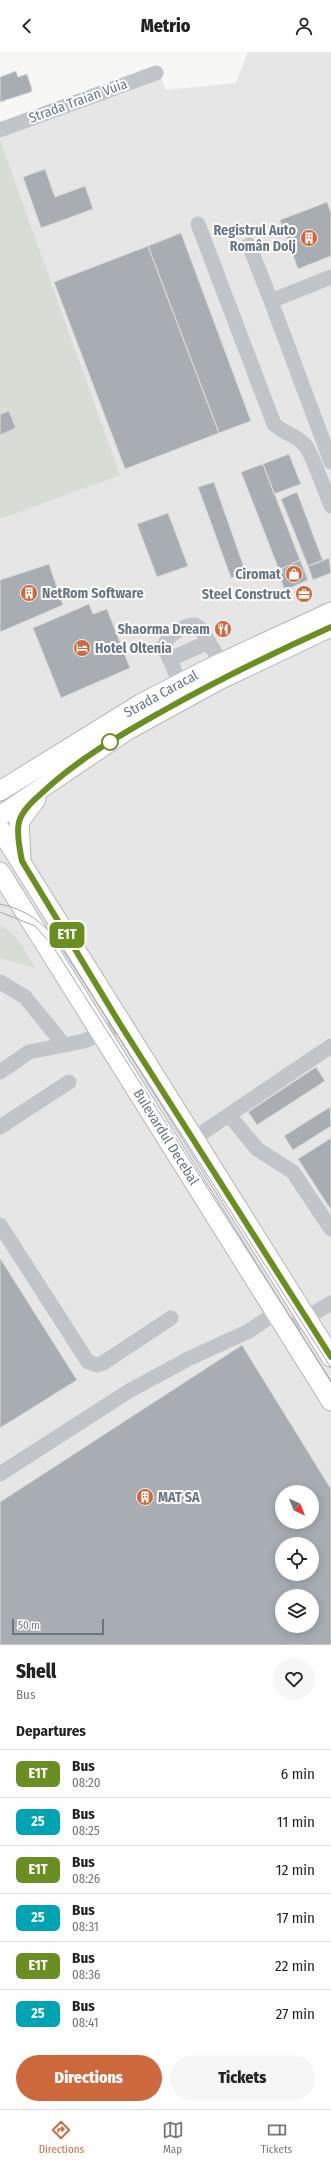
<!DOCTYPE html>
<html lang="en">
<head>
<meta charset="utf-8">
<style>
  body { margin:0; font-family:"Fira Sans Condensed",sans-serif; background:#f6f6f6; color:#222; height:100vh; display:flex; flex-direction:column; font-size:15px; white-space:nowrap }
  * { box-sizing:border-box; margin:0 }
  p { font-size:13px; color:#767676 }
  .icon { flex:none; width:22px; height:22px; fill:none; stroke:currentColor; stroke-width:2; stroke-linecap:round; stroke-linejoin:round }
  .map { position:relative; height:1593px; overflow:hidden }
  .sheet { display:flex; flex-direction:column; background:#fff; flex:1 }
  .sheet>* { flex:none }
  .badge { padding:0 8px; border-radius:6px; font-size:14px; line-height:26px }
  .needle { width:26px; rotate:137deg }
  .fabs { position:absolute; left:275px; top:1433px; display:grid; gap:8px }
  .fabs a { display:grid; place-items:center; width:44px; height:44px; border-radius:50%; background:#fff; box-shadow:0 2px 10px #0003; font-size:20px }
  .scale { position:absolute; left:12px; bottom:10px; width:92px; box-sizing:border-box; padding-left:4px; border:2px solid #6a7682; border-top:0; font-size:11px; line-height:14px; white-space:nowrap; color:#6a7682; -webkit-text-stroke:3px #fff; paint-order:stroke }
  .map>.badge { position:absolute; translate:-50% -50%; box-shadow:0 0 0 2px #fff }
  h2 { padding:0 16px; font-size:15px; line-height:36px }
  .round { display:grid; place-items:center; flex:none; width:42px; height:42px; border-radius:21px; background:#f6f6f6 }
  .headline { display:flex; align-items:center; justify-content:space-between; height:68px; padding:0 16px }
  h1 { font-size:19px; font-weight:800; line-height:30px }
  .button { display:flex; gap:8px; margin-top:auto; padding:8px 16px }
  .button a { flex:1; height:46px; border-radius:24px; background:#ce693e; color:#fff; font-size:16px; font-weight:800; line-height:46px; text-align:center }
  .button a+a { background:#f6f6f6; color:#222 }
  ul { padding:0; list-style:none }
  li { display:flex; align-items:center; gap:12px; height:48px; padding:0 16px; border-top:1px solid #e0e0e0 }
  li div { flex:1 }
  li b { display:block; font-size:15px }
  li em { font-style:normal }
  li .badge { min-width:44px; font-weight:700; text-align:center }
  header { display:flex; justify-content:space-between; align-items:center; height:52px; padding:0 16px; background:#fff; font-size:18px; font-weight:800 }
  .tab-bar { display:flex; justify-content:space-around; align-items:center; height:56px; border-top:1px solid #e0e0e0; background:#fff; font-size:11px; color:#767676 }
  .tab-bar a { display:grid; justify-items:center; gap:2px }
  .tab-bar .selected { color:#ce693e }
  .map>svg:first-child { display:block }
  .built { fill:#e5e6e5; fill-rule:evenodd }
  .green { fill:#d7dcd5 }
  .building { fill:#a7adb3; stroke:#d9d9d7; fill-rule:evenodd }
  .lines { fill:none; stroke-linecap:round; stroke-linejoin:round }
  .major-casing { stroke:#b3b6ba; stroke-width:21 }
  .minor { stroke:#c1c4c8; stroke-width:15 }
  .major { stroke:#fff; stroke-width:19 }
  .tram { stroke:#a1a6ab; stroke-width:1 }
  .line-casing { stroke:#fff; stroke-width:9 }
  .line { stroke:#6b8e23; stroke-width:6 }
  .stop-dot { fill:#fff; stroke:#6b8e23; stroke-width:2 }
  .labels { text-anchor:middle; dominant-baseline:central; stroke-width:4; stroke-linejoin:round; paint-order:stroke }
  .street-label { font-size:14px; fill:#6a7682; stroke:#fff }
  .poi-label { font-size:14px; font-weight:bold; fill:#6a7682; stroke:#fff; text-anchor:end }
</style>
</head>
<body>
<header><svg class="icon" aria-label="back" viewBox="0 0 24 24"><path d="M15 5l-7 7 7 7"/></svg>Metrio<svg class="icon" aria-label="person" viewBox="0 0 24 24"><circle cx="12" cy="8" r="4"/><path d="M4 21q1-7 8-7t8 7"/></svg></header>
<div class="map">
<svg width="331" height="1593" viewBox="0 0 331 1593">
  <rect width="100%" height="100%" fill="#f7f7f5"/>
  <path class="built" d="M248,0H331V1593H0V86L161,26L166,38L236,31ZM282,1440H312V1470H282ZM282,1492H312V1522H282ZM282,1544H312V1574H282Z"/>
  <path class="green" d="M0,88L120,423L0,467Z
    M0,874C17,880 26,901 36,916L0,906Z"/>
  <path class="building" d="M16,19L18,25L27,22L32,37L31,40L0,50V25Z
    M45,117L55,145L85,134L93,157L41,176L23,125Z
    M327,150L331,161V204L298,217L280,168Z
    M181,181L251,369L219,381L148,194Z
    M148,194L219,381L125,417L54,230Z
    M9,359L16,376L0,383V362Z
    M289,402L301,432L274,442L263,412Z
    M263,412L300,508L279,518L241,420Z
    M214,430L246,521L231,526L198,435Z
    M297,440L323,509L308,514L281,447Z
    M168,461L188,514L157,525L137,472Z
    M329,506L331,521L313,528L308,514Z
    M300,508L308,528L285,538L277,519Z
    M49,512L63,553L0,580V528Z
    M89,552L93,562L107,557L130,616L61,646L33,576Z
    M316,1015L325,1029L257,1073L248,1060Z
    M330,1055L331,1074L293,1098L284,1084Z
    M331,1086V1158L298,1107Z
    M0,1206L77,1328L0,1376Z
    M242,1293L331,1437V1593H0V1450ZM282,1440H312V1470H282ZM282,1492H312V1522H282ZM282,1544H312V1574H282Z"/>
  <g class="lines">
    <g class="major-casing">
      <path id="major" d="M0,739L142,651L210,616L331,560
        M0,764L126,679L219,628L331,575
        M0,777L331,1305
        M21,806L19,770L36,747
        M0,820L331,1349"/>
    </g>
    <path class="minor" d="M0,78L156,21
      M198,172L274,372C283,381 296,383 305,393C313,403 325,440 331,454
      M249,193L271,249
      M331,225L271,249L331,410
      M170,607L209,590
      M180,631L164,594C168,582 182,574 195,573L201,577L221,611
      M0,930L25,945L64,993
      M0,1020L29,1000L84,989L102,982L121,972
      M229,1063L257,1097L293,1120L331,1177
      M0,1075L69,1030
      M193,1087L331,994
      M0,1173L88,1310L97,1313L103,1311L171,1266
      M286,1278L331,1251
      M0,1422L129,1339L188,1307L249,1279L275,1261"/>
    <use href="#major" class="major"/>
    <path class="tram" d="M0,852C25,857 43,870 58,890L331,1316
      M0,860L35,874L52,893L331,1329"/>
  </g>
  <g class="lines">
    <g class="line-casing">
      <path id="line" d="M331,575C273,601 216,629 161,660C119,684 78,707 43,740C34,748 22,758 19,770C16,782 20,798 22,809L120,972L331,1305"/>
    </g>
    <use href="#line" class="line"/>
  </g>
  <defs>
    <g id="building-disc" transform="scale(0.9)"><circle r="9.5" fill="#ce693e" stroke="#fff"/><path d="M-4-6H4V6H1V3H-1V6H-4ZM-2.5-4.3h1.7v1.8h-1.7ZM.8-4.3h1.7v1.8H.8ZM-2.5-1h1.7V.8h-1.7ZM.8-1h1.7V.8H.8Z" fill="#fff"/></g>
    <g id="shop-disc" transform="scale(0.9)"><circle r="9.5" fill="#ce693e" stroke="#fff"/><path d="M-5-2.5h2.3a2.7 3.5 0 0 1 5.4 0H5L5.5 6h-11ZM-1.5-2.5h3a1.5 2.3 0 0 0-3 0Z" fill="#fff"/></g>
    <g id="office-disc" transform="scale(0.9)"><circle r="9.5" fill="#ce693e" stroke="#fff"/><path d="M-6-3h4V-5.5h4V-3h4V5H-6ZM-1-4.5V-3h2v-1.5ZM-6 0V1H6V0Z" fill="#fff"/></g>
    <g id="restaurant-disc" transform="scale(0.9)"><circle r="9.5" fill="#ce693e" stroke="#fff"/><path d="M-5-6h1v4h1v-4h1v4h1v-4h1v5L-1.5 .5V6h-2V.5L-5-1ZM5-6V6H3V1.5H1.5Q1.5-4 5-6Z" fill="#fff"/></g>
    <g id="hotel-disc" transform="scale(0.9)"><circle r="9.5" fill="#ce693e" stroke="#fff"/><path d="M-6-4.5h1.5V1H6V5H4.5V3h-9V5H-6ZM-4 0a1.8 1.8 0 1 1 3.6 0ZM.5 0V-2.5h3Q6-2.5 6 0Z" fill="#fff"/></g>
  </defs>
  <g fill-rule="evenodd">
    <use href="#building-disc" x="309" y="186"/>
    <use href="#shop-disc" x="294" y="522"/>
    <use href="#building-disc" x="29" y="541"/>
    <use href="#office-disc" x="304" y="542"/>
    <use href="#restaurant-disc" x="223" y="577"/>
    <use href="#hotel-disc" x="82" y="596"/>
    <use href="#building-disc" x="145" y="1445"/>
  </g>
  <circle class="stop-dot" cx="110" cy="690" r="8"/>
  <g class="labels">
    <g class="street-label">
      <text transform="translate(78 49) rotate(-20)">Strada Traian Vuia</text>
      <text transform="translate(161 642) rotate(-29)">Strada Caracal</text>
      <text transform="translate(166 1085) rotate(58)">Bulevardul Decebal</text>
    </g>
    <g class="poi-label">
      <text x="296" y="178">Registrul Auto<tspan x="296" dy="16">Român Dolj</tspan></text>
      <text x="281" y="522">Ciromat</text>
      <text x="42" y="541" text-anchor="start">NetRom Software</text>
      <text x="291" y="542">Steel Construct</text>
      <text x="210" y="577">Shaorma Dream</text>
      <text x="95" y="596" text-anchor="start">Hotel Oltenia</text>
      <text x="158" y="1445" text-anchor="start">MAT SA</text>
    </g>
  </g>
</svg>
<div class="fabs">
<a><svg class="needle" viewBox="-14 -14 28 28"><path d="M0-13l5 13h-10z" fill="#e53935"/><path d="M0 13l5-13h-10z" fill="#767676"/></svg></a>
<a><svg class="icon" aria-label="locate" viewBox="0 0 24 24"><circle cx="12" cy="12" r="6"/><path d="M12 2v4M12 18v4M2 12h4M18 12h4"/></svg></a>
<a><svg class="icon" aria-label="layers" viewBox="0 0 24 24"><path d="M12 4l9 5-9 5-9-5zM3 14l9 5 9-5"/></svg></a>
</div>
<div class="scale">50 m</div>
<b class="badge" style="left:67px;top:883px;background:#6b8e23;color:#fff">E1T</b>
</div>
<section class="sheet">
<div class="headline"><div><h1>Shell</h1><p>Bus</p></div><a class="round"><svg class="icon" aria-label="heart" viewBox="0 0 24 24"><path d="M12 20l-8-8c-3-5 5-10 8-4 3-6 11-1 8 4z"/></svg></a></div>
<h2>Departures</h2>
<ul>
<li><span class="badge" style="background:#6b8e23;color:#fff">E1T</span><div><b>Bus</b><p>08:20</p></div><em>6 min</em></li>
<li><span class="badge" style="background:#00a3b4;color:#fff">25</span><div><b>Bus</b><p>08:25</p></div><em>11 min</em></li>
<li><span class="badge" style="background:#6b8e23;color:#fff">E1T</span><div><b>Bus</b><p>08:26</p></div><em>12 min</em></li>
<li><span class="badge" style="background:#00a3b4;color:#fff">25</span><div><b>Bus</b><p>08:31</p></div><em>17 min</em></li>
<li><span class="badge" style="background:#6b8e23;color:#fff">E1T</span><div><b>Bus</b><p>08:36</p></div><em>22 min</em></li>
<li><span class="badge" style="background:#00a3b4;color:#fff">25</span><div><b>Bus</b><p>08:41</p></div><em>27 min</em></li>
</ul>
<div class="button"><a>Directions</a><a>Tickets</a></div>
</section>
<nav class="tab-bar">
<a class="selected"><svg class="icon" aria-label="directions" viewBox="0 0 24 24"><path d="M12 3l9 9-9 9-9-9zM9 14v-3h6M13 9l2 2-2 2"/></svg>Directions</a>
<a><svg class="icon" aria-label="map" viewBox="0 0 24 24"><path d="M3 6l6-2 6 2 6-2v14l-6 2-6-2-6 2zM9 4v14M15 6v14"/></svg>Map</a>
<a><svg class="icon" aria-label="tickets" viewBox="0 0 24 24"><path d="M3 7h18v10H3zM15 7v10"/></svg>Tickets</a>
</nav>
</body>
</html>
